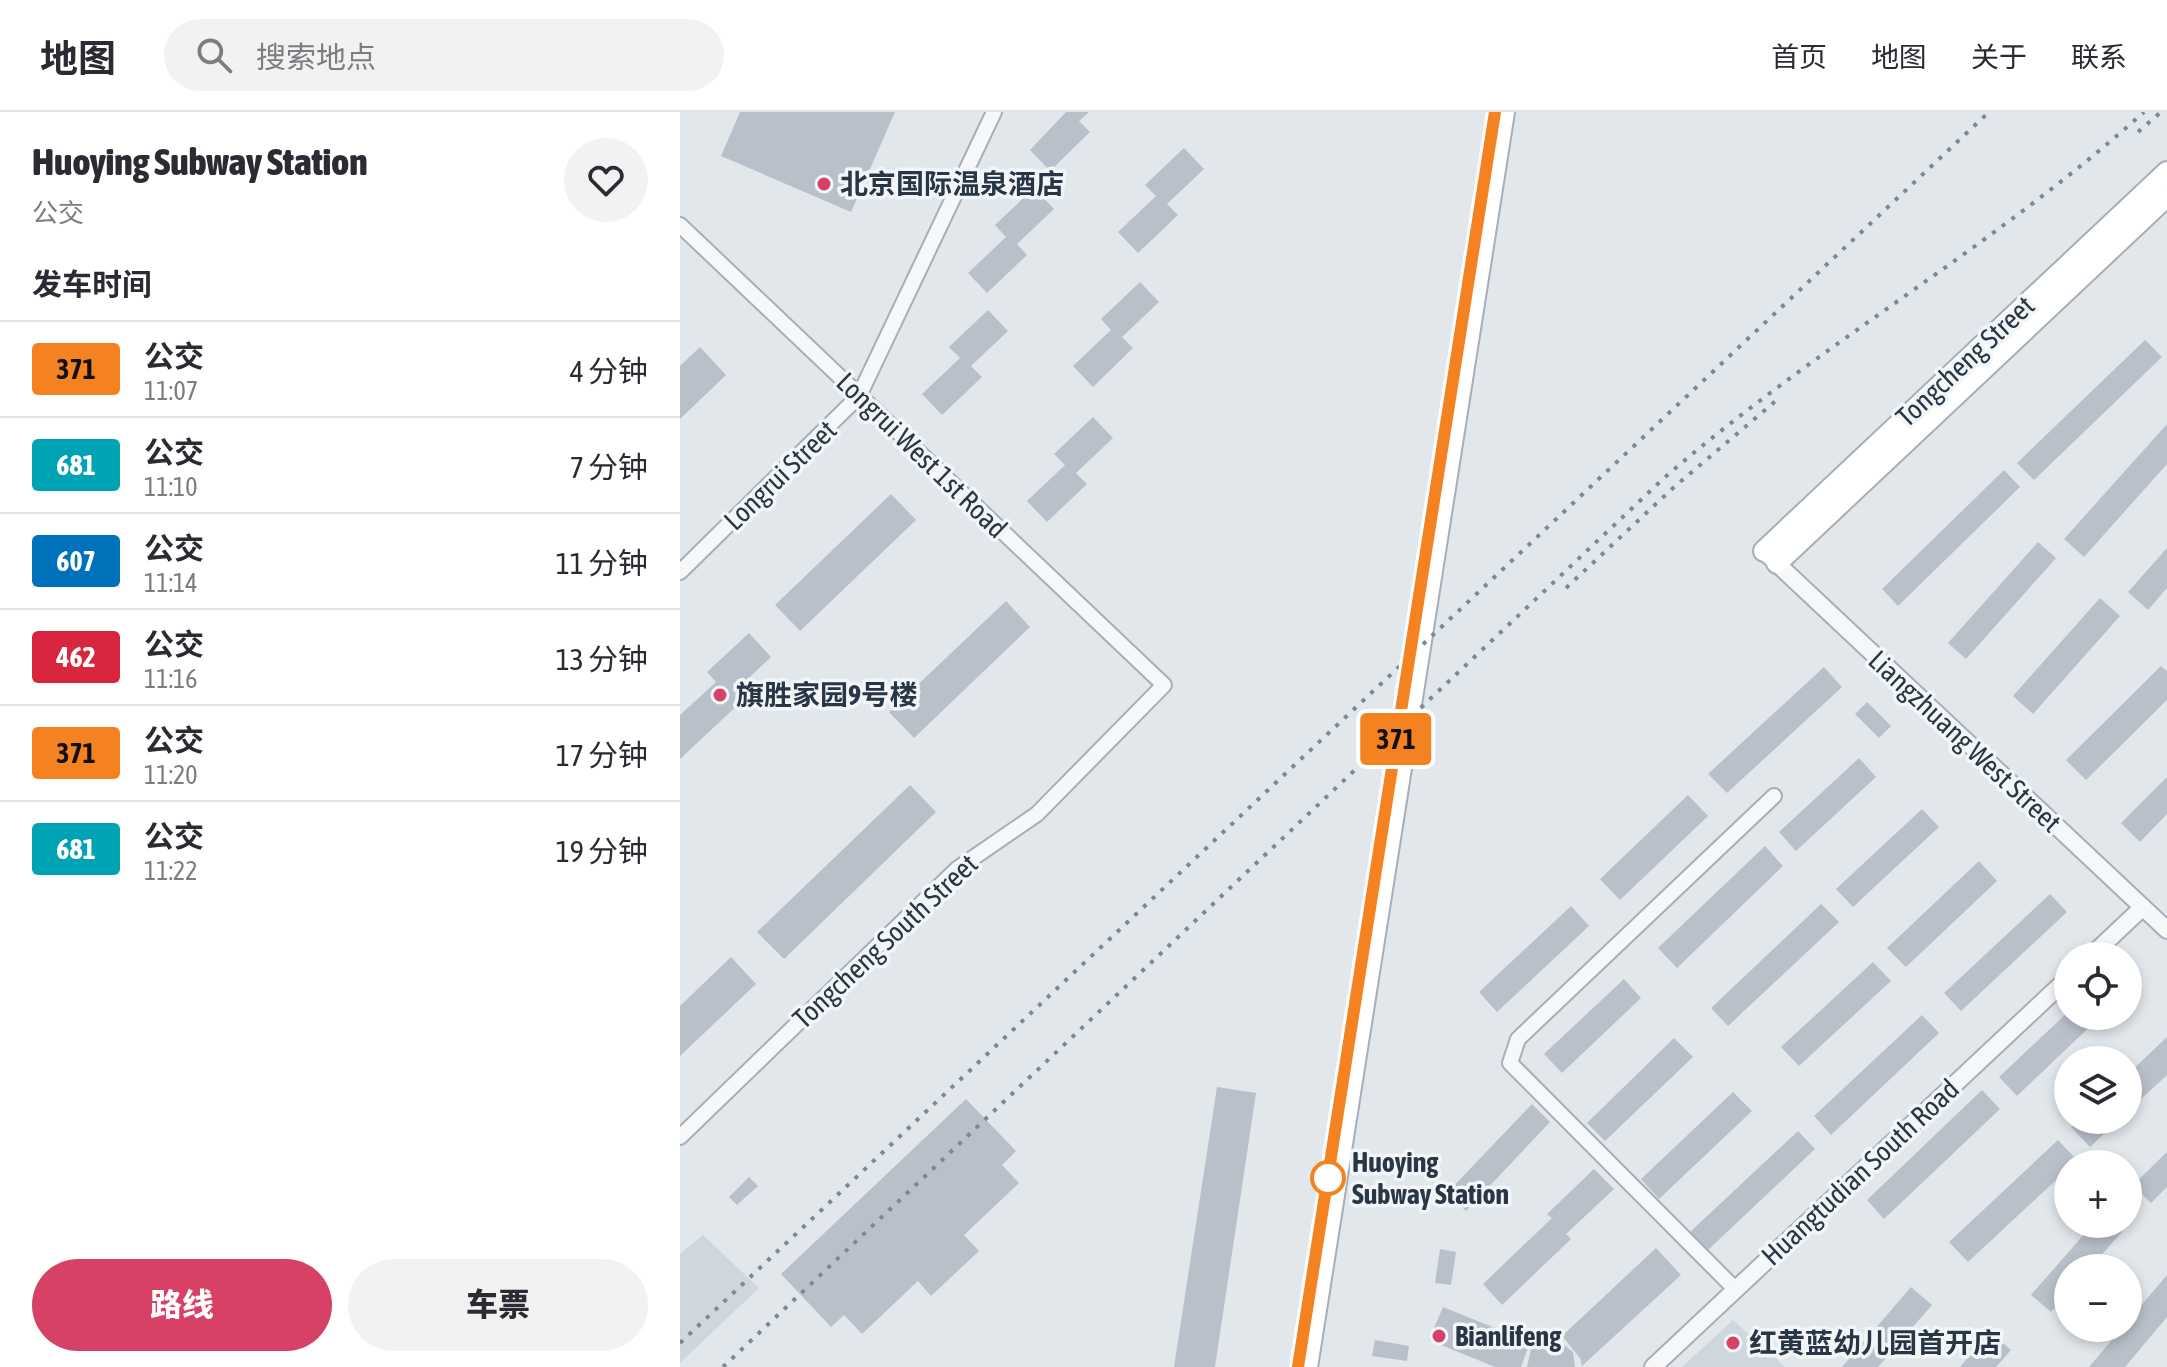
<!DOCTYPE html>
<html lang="zh">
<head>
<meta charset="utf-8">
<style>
  body { margin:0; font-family:"Asap Condensed","Noto Sans SC",sans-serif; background:#f2f2f3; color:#2b2b33; height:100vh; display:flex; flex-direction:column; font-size:30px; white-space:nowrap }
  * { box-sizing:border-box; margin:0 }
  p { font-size:26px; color:#7c7c81 }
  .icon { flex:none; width:44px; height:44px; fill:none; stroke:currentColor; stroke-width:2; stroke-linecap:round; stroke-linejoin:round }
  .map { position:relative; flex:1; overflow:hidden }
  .side { display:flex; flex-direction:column; background:#fff; width:680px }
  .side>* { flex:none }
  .badge { padding:0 16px; border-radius:6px; font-size:28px; line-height:52px }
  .tools { position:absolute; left:1374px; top:830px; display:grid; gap:16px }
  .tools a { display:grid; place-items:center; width:88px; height:88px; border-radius:50%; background:#fff; box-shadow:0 4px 12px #0003; font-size:40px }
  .map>.badge { position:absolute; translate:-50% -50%; box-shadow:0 0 0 4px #fff }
  h2 { padding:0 32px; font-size:30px; line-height:72px }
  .round { display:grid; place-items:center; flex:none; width:84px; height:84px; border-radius:42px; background:#f2f2f3 }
  .headline { display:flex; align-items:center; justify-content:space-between; height:136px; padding:0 32px }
  h1 { font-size:38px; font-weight:800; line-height:60px }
  .cta { display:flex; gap:16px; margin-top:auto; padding:16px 32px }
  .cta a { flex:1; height:92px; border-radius:48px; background:#d74165; color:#fff; font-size:32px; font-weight:800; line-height:92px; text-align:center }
  .cta a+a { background:#f2f2f3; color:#2b2b33 }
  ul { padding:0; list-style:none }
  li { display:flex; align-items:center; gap:24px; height:96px; padding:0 32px; border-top:2px solid #e1e1e2 }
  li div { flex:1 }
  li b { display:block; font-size:30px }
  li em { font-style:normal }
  li .badge { min-width:88px; font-weight:700; text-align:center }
  header { display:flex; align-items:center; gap:48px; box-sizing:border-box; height:112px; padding:0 40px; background:#fff; border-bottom:2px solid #e1e1e2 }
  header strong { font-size:38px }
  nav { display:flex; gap:44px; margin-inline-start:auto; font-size:28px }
  .search { width:560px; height:72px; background:#f2f2f3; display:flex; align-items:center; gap:20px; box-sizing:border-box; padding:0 28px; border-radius:44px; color:#7c7c81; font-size:30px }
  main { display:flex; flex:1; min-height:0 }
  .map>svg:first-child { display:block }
  .built { fill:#d0d6de }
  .building { fill:#b9c0ca }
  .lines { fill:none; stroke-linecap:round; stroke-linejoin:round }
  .minor-casing { stroke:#a7aeb7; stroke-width:18 }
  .tertiary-casing { stroke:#a7aeb7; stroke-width:20 }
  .secondary-casing { stroke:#a7aeb7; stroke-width:24 }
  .minor { stroke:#f6f7f9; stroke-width:14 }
  .tertiary { stroke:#f6f7f9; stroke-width:16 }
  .secondary { stroke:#fff; stroke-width:20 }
  .rail { stroke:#7b8896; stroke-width:4; stroke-dasharray:4 8; stroke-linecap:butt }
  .line-casing { stroke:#fff; stroke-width:18 }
  .line { stroke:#f58220; stroke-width:12 }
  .poi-dot { fill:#d74165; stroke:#f2f6f9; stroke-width:3 }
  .stop-dot { fill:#fff; stroke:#f58220; stroke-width:4 }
  .labels { text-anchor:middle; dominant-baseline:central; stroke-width:7; stroke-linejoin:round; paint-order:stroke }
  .poi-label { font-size:28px; font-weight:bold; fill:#293645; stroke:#f2f6f9; text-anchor:start }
  .street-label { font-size:28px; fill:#293645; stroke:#f2f6f9 }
  .stop-label { font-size:28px; font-weight:bold; fill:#293645; stroke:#f2f6f9; text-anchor:start }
</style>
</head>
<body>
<header>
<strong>地图</strong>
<div class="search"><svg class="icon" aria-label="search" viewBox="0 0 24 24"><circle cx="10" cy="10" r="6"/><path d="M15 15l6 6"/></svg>搜索地点</div>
<nav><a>首页</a><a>地图</a><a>关于</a><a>联系</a></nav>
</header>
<main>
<section class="side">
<div class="headline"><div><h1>Huoying Subway Station</h1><p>公交</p></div><a class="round"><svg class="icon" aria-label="heart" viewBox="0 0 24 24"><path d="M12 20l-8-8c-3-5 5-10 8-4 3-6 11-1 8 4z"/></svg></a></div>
<h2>发车时间</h2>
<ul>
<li><span class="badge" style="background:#f58220;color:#111">371</span><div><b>公交</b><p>11:07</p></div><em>4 分钟</em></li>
<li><span class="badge" style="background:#00a3b4;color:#fff">681</span><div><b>公交</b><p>11:10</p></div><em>7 分钟</em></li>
<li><span class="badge" style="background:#0072bc;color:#fff">607</span><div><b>公交</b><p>11:14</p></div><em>11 分钟</em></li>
<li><span class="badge" style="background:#d7263d;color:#fff">462</span><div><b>公交</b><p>11:16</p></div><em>13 分钟</em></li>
<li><span class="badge" style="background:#f58220;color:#111">371</span><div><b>公交</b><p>11:20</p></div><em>17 分钟</em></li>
<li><span class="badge" style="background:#00a3b4;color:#fff">681</span><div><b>公交</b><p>11:22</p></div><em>19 分钟</em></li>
</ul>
<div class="cta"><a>路线</a><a>车票</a></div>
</section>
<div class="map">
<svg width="1487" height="1255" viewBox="0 0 1487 1255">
  <rect width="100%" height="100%" fill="#e2e7ec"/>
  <path class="built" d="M23,1123L79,1176L0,1251V1142Z
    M1053,1208L1105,1255H1002Z"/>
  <path class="building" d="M60,0H215L171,100L41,44Z
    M386,0H409L399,9L410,20L370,59L350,38Z
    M504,36L524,57L487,92L498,103L458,141L438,120L476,84L465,73Z
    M354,76L374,97L337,132L347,143L307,181L288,161L326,125L315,113Z
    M460,170L479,190L442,225L453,236L413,275L393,254L431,218L421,207Z
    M308,198L328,219L291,254L302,265L262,303L242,282L280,246L269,235Z
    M1465,228L1482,245L1354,368L1337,351Z
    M20,235L46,263L0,307V254Z
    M413,305L433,326L396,361L407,372L367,410L347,389L385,353L374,342Z
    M1487,312V352L1404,445L1384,427Z
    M1324,358L1340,375L1218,494L1202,477Z
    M211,382L236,408L120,519L95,493Z
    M1358,430L1376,446L1286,547L1268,531Z
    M1487,436V476L1468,498L1448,480Z
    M1420,486L1440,504L1353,602L1333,584Z
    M326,489L350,515L234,626L209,600Z
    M69,521L91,545L55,579L63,588L0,647V603L36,570L27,560Z
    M1481,554L1487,559V588L1406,668L1386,648Z
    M1144,555L1162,575L1047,681L1028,662Z
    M1187,590L1211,614L1199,626L1175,602Z
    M1179,646L1196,665L1116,739L1099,720Z
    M1487,665V702L1460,730L1441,711Z
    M230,673L256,700L104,847L77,820Z
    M1008,683L1028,704L940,788L920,767Z
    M1242,697L1259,715L1173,795L1156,777Z
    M1085,734L1103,754L997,856L978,836Z
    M1299,749L1317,769L1226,855L1207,836Z
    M1370,782L1387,800L1281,899L1264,881Z
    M1141,792L1159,810L1048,914L1031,896Z
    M891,794L909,814L817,900L799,880Z
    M51,845L76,872L0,944V894Z
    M1193,850L1211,869L1119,954L1101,935Z
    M944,867L961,886L882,961L864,942Z
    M1388,900V904H1421L1337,984L1319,965Z
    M1242,903L1259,921L1151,1023L1134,1004Z
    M1487,925V963L1448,999V962Z
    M994,926L1013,945L925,1029L907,1011Z
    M537,975L576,981L535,1255H494Z
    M1302,978L1320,997L1204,1107L1187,1088Z
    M1053,980L1072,999L979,1087L961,1067Z
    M286,987L336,1039L322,1053L339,1071L284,1123L299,1139L251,1184L238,1169L182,1222L164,1203L151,1215L101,1162Z
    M852,992L870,1010L786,1099L767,1081Z
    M1399,1008H1439L1410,1035L1391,1015Z
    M1118,1019L1135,1037L1028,1138L1010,1120Z
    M1378,1028L1397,1048L1388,1052V1057L1288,1150L1269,1130Z
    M1487,1040V1075L1471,1091L1453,1073Z
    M914,1057L934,1077L886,1122L891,1127L822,1193L803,1172L872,1106L867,1102Z
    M69,1065L78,1074L57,1093L49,1085Z
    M1448,1099L1455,1105L1410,1156H1388V1181L1371,1200L1351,1183L1413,1112H1448Z
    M976,1136L1001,1163L902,1254L900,1246L882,1224Z
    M760,1137L776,1140L771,1173L755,1171Z
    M1487,1163V1205L1445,1255H1409L1442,1216H1448V1209Z
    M1231,1175L1252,1193L1198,1255H1162Z
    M763,1195L850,1230L841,1255H815L749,1228Z
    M1310,1220L1331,1238L1316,1255H1280Z
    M874,1225L893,1240L895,1255H847L851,1237L865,1226Z
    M695,1228L729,1234L727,1249L692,1244Z"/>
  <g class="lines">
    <g class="minor-casing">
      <path id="minor" d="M0,113L484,573L357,702L277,757L0,1025
        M0,460L179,284L314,0
        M1056,1178L830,951L838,927L1094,684"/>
    </g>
    <g class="tertiary-casing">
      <path id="tertiary" d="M1089,444L1487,818
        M1411,844L1463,795
        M973,1255L1388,866"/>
    </g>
    <g class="secondary-casing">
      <path id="secondary" d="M1084,439L1487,60
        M1097,451L1487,84
        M627,1255L824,0"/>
    </g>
    <use href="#minor" class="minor"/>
    <use href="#tertiary" class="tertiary"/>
    <use href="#secondary" class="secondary"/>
    <path class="rail" d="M1458,20L1481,0
      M886,476L993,376L1098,287
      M0,1231L1309,0
      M43,1255L984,366C1136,234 1314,135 1464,0"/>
  </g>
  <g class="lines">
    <g class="line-casing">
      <path id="line" d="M618,1255L815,0"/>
    </g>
    <use href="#line" class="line"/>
  </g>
  <g class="poi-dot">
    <circle cx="144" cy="72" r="8"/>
    <circle cx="40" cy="583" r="8"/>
    <circle cx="759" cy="1224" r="8"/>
    <circle cx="1053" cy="1231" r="8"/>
  </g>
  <circle class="stop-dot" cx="648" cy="1066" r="16"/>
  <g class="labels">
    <g class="poi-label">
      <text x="160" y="72">北京国际温泉酒店</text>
      <text x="56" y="583">旗胜家园9号楼</text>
      <text x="775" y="1224">Bianlifeng</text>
      <text x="1069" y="1231">红黄蓝幼儿园首开店</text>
    </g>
    <g class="street-label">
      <text transform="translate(1285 249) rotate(-43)">Tongcheng Street</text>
      <text transform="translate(242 343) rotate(44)">Longrui West 1st Road</text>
      <text transform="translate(100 363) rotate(-44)">Longrui Street</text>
      <text transform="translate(1285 629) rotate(43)">Liangzhuang West Street</text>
      <text transform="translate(205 829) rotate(-43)">Tongcheng South Street</text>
      <text transform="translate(1180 1060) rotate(-43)">Huangtudian South Road</text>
    </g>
    <g class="stop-label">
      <text x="672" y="1050">Huoying<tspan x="672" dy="32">Subway Station</tspan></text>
    </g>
  </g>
</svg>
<div class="tools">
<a><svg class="icon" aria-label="locate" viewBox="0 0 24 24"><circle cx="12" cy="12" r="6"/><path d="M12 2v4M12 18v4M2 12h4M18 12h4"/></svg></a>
<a><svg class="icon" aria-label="layers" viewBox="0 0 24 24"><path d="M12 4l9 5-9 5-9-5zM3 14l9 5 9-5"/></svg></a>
<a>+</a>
<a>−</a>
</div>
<b class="badge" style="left:716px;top:627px;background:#f58220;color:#111">371</b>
</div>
</main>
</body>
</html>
